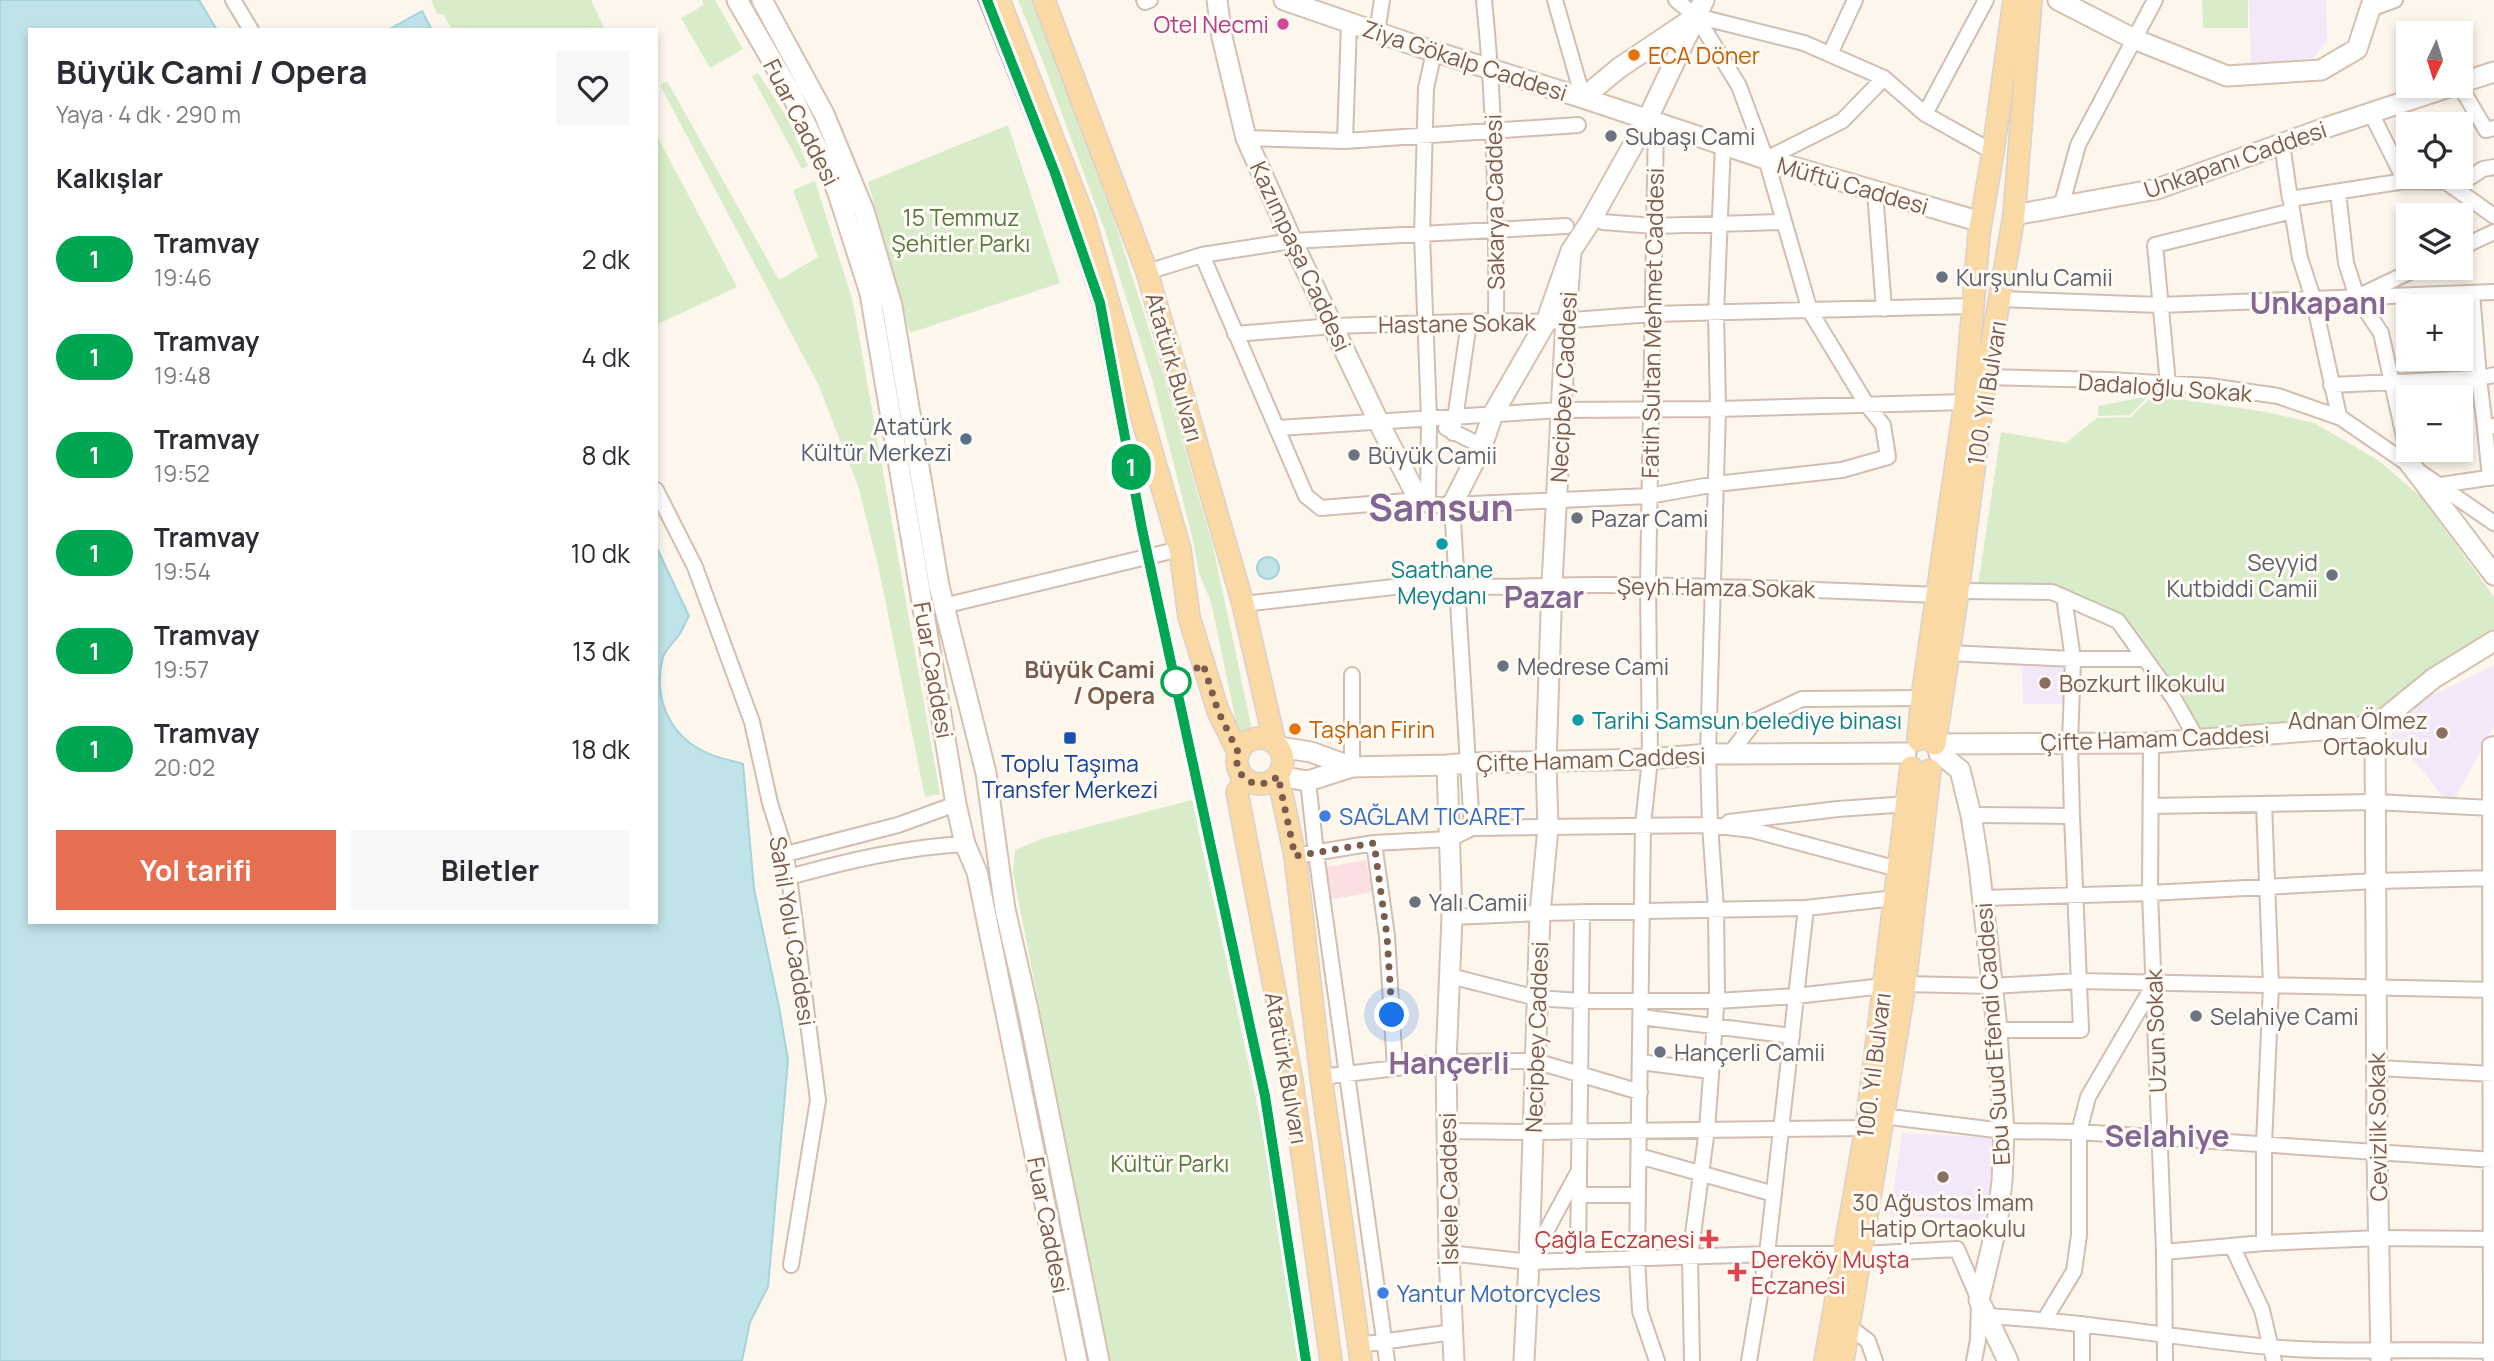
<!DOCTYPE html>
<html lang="tr">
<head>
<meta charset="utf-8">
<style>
  body { margin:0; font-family:Manrope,sans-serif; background:#f7f7f7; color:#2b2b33; height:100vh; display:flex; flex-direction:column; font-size:26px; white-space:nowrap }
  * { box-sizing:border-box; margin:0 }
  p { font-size:23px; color:#7c7c81 }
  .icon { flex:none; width:38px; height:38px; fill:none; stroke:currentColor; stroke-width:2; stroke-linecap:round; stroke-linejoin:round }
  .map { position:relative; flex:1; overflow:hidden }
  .side { position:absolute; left:28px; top:28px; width:630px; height:896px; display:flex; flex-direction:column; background:#fff; border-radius:0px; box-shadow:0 4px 10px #0003 }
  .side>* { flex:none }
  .badge { padding:0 14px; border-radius:23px; font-size:24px; line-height:46px }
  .needle { width:46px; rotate:184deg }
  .controls { position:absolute; left:2396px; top:21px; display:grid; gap:14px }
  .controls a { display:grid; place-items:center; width:77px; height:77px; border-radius:0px; background:#fff; box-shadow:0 4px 10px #0003; font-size:35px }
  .you { position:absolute; width:35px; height:35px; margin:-18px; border:5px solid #fff; border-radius:50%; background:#1a73e8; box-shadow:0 0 0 10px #1a73e833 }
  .map>.badge { position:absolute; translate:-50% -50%; box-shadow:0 0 0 4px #fff }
  h2 { padding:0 28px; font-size:26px; line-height:63px }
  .round { display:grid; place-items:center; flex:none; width:74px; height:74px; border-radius:0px; background:#f7f7f7 }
  .summary { display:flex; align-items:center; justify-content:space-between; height:119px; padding:0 28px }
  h1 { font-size:33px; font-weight:700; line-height:52px }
  .primary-button { display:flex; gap:14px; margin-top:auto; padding:14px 28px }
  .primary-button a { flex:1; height:80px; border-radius:0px; background:#e76f51; color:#fff; font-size:28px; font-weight:700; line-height:80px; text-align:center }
  .primary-button a+a { background:#f7f7f7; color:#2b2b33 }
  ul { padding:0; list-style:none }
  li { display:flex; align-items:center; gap:21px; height:98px; padding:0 28px }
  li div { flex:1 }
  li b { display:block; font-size:26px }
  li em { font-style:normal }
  li .badge { min-width:77px; font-weight:700; text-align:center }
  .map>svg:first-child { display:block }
  .education { fill:#f3e8fa }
  .medical { fill:#fbdfe3 }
  .green { fill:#d8ecc9 }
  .water { fill:#bfe3e8; stroke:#a5d3da; stroke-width:2 }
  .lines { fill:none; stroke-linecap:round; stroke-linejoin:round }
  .street-casing { stroke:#d1beb0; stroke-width:18 }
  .secondary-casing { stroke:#d6c0b0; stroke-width:23 }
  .primary-casing { stroke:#dad1cd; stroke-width:24 }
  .street { stroke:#fff; stroke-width:14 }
  .secondary { stroke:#fff; stroke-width:19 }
  .primary { stroke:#fbd9a5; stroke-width:21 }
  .tram { stroke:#b9a8c9; stroke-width:2 }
  .line-casing { stroke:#fff; stroke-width:16 }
  .line { stroke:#00a651; stroke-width:10 }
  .walk { stroke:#7a5c4d; stroke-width:7; stroke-dasharray:0 12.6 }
  .hotel-dot { fill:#d1479c; stroke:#fffaf3; stroke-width:2.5 }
  .food-dot { fill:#e8710a; stroke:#fffaf3; stroke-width:2.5 }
  .worship-dot { fill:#6b7280; stroke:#fffaf3; stroke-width:2.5 }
  .service-dot { fill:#5c6f8a; stroke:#fffaf3; stroke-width:2.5 }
  .culture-dot { fill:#0f9aa8; stroke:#fffaf3; stroke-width:2.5 }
  .stop-dot { fill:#fff; stroke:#00a651; stroke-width:3.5 }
  .education-dot { fill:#8d6e63; stroke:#fffaf3; stroke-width:2.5 }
  .transit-dot { fill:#1a4fb4; stroke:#fffaf3; stroke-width:2.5 }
  .shop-dot { fill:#3f7fe0; stroke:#fffaf3; stroke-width:2.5 }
  .health-dot { fill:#e0444e; stroke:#fffaf3; stroke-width:2.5 }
  .labels { text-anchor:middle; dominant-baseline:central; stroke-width:6; stroke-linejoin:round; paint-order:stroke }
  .hotel-label { font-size:23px; fill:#b23c85; stroke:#fffaf3; text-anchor:end }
  .food-label { font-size:23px; fill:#c56008; stroke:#fffaf3; text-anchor:start }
  .street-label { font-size:23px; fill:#7a5c4d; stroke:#fffaf3 }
  .worship-label { font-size:23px; fill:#5b616d; stroke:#fffaf3; text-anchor:start }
  .park-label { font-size:23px; fill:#537a41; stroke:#fffaf3 }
  .service-label { font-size:23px; fill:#4e5e75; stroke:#fffaf3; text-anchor:end }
  .culture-label { font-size:23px; fill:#0d838f; stroke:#fffaf3 }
  .stop-label { font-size:23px; font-weight:bold; fill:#7a5c4d; stroke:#fffaf3; text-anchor:end }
  .education-label { font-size:23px; fill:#785e54; stroke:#fffaf3; text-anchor:start }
  .transit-label { font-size:23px; fill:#164399; stroke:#fffaf3 }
  .shop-label { font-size:23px; fill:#366cbe; stroke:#fffaf3; text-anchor:start }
  .health-label { font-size:23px; fill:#be3a42; stroke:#fffaf3; text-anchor:end }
  .district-label { font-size:30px; font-weight:bold; fill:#846695; stroke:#fffaf3 }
  .town-label { font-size:37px; font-weight:bold; fill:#846695; stroke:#fffaf3 }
</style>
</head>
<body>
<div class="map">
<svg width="2494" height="1361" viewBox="0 0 2494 1361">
  <rect width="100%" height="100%" fill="#fdf6ec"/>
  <path class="education" d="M2249,0H2326L2327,41L2313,58L2251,66Z
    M2022,662L2067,663L2068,704H2023Z
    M2494,665V726L2453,802L2446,801L2419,766L2391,739L2395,718L2426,693L2431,696Z
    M1902,1133L1993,1138L1988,1221L1890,1215Z"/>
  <path class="medical" d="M1366,860L1372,892L1328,900L1322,868Z"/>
  <path class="green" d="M431,0H591L605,30H452L444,15L437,14Z
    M702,0H715L743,49L710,68L681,18L704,5Z
    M1018,0H1033L1110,206L1164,377L1213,546L1255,744L1241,746L1211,602L1199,573L1193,540L1152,379L1105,231L1040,54Z
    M2202,0H2248V28H2203Z
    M758,73L788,119L808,166L802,169L752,76Z
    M667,81L779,280L818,257L793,190L815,181L853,302L940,794L925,797L878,565L858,486L818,384L660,85Z
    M1008,125L1060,283L910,333L868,182Z
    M656,134L737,287L656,325Z
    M2153,395L2266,412L2314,423L2378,460L2421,497L2494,597V635L2368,717L2199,735L2121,616L2053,587L1978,586L2001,432L2066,443L2097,418L2131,417Z
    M2149,396L2130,415L2098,416V406Z
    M1192,800L1267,1151L1298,1361H1109L1013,873L1015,850L1041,839Z"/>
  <path class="water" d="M0,0H199L217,30H30V922H656V546L689,616C685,622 683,629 679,635C674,642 666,649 663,657C653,694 667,732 701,750C713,757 729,760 743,764L754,889L779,1007L788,1060L768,1287L750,1322L742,1361H0Z
    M422,11L432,30H388Z
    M1257 568a11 11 0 1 1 22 0a11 11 0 1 1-22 0Z"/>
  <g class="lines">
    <g class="street-casing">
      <path id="street" d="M233,0L251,30
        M1144,0L1145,2L1150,0
        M1484,0C1495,107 1497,214 1496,321
        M1555,0L1583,98
        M2370,9L2395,0
        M1696,16L1804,43L1884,78L1925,114L1993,152
        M1377,33L1382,0
        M1830,54L1855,0
        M2460,86L2486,130L2494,128
        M2371,113L2405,181
        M1925,114L1986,0
        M1656,122L1648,585L1650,759L1643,825L1637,1259L1640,1311L1657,1361
        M1246,138L1345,141L1578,125
        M1345,141L1349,23
        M2282,144L2290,199L2405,181L2446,182L2494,216
        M1766,159L1842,121L1884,78
        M2454,188L2483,169L2494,167
        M1875,192L1884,309
        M2338,192L2346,263L2357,297L2418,268
        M2291,204L2300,258L2313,298L2339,416
        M2061,207L2078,145L2155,0
        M1603,222L1654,226L1783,222
        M2460,248L2494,232
        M1202,255L1292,241L1566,226
        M1147,272L1202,255L1306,496L1321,508L1419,500L1428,505H1452L1649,496L1716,484L1842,470L1888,457L1883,425L1867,405L1810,311L1766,159L1739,86L1696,16L1676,0
        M2357,297L2381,333L2410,464
        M2001,299L2160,305L2494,292
        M1235,334L1333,326L1496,321L1546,322L1652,314L1972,306
        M1986,377L2108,380L2209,386L2278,396L2341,418L2494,523
        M2168,384L2155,245L2292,211
        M2331,385L2479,378L2472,293
        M1278,428L1561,410L1718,409L1965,402
        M1446,428L1482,446
        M2485,428L2479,378L2494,375
        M1453,433L1469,322
        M2490,478L2485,428L2493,426
        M2441,485L2494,477
        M656,490L695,567L752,722L770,803L786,854L818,1100L791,1265
        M1428,505L1429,418L1422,235L1426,88L1434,52
        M1452,505L1472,828
        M1958,591L2052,592L2118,621L2174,699L2197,739
        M1243,604L1429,583C1487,591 1547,584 1606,585C1716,586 1827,590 1937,595
        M943,606L1180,549
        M1948,653L2073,659H2145
        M1352,675V767
        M2151,743L2150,893L2164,1252L2165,1361
        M1729,755L1755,721L1802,699L1922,698
        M1308,781L1316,853L1387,1361
        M2151,806L2375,802L2491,808
        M1971,815L2072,816L2070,743L2073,659L2064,597
        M1729,822L1838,809L1908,804
        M1374,843L1387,936L1395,1068
        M786,854L898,825L956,804
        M1295,856L1374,843L1450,839L1472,828L1710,825L1752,830L1898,869
        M789,877C847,861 906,847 965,844
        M1983,898L2150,893L2376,881L2494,878
        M1806,908L1895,898
        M1452,917L1540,913L1806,908L1767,1254L1749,1361
        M1450,976L1537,998L1581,1001H1717L1796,996L1883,986
        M1905,984L1992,986L2079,981L2494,990
        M1641,1017L1792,1036
        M1995,1030H2081L2072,816
        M1640,1062L1711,1071
        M2377,1068L2494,1074
        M1321,1077L1446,1062L1535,1061L1640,1092
        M1882,1116L2004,1131L2079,1132L2494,1160
        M1447,1131L1533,1132L1866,1128
        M1639,1156L1774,1194
        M1578,1195H1638
        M2264,1243V1144L2271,986L2264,804
        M2232,1246L2262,1310L2274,1361
        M2164,1252L2264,1243L2379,1238L2491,1239
        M1449,1253L1529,1262L1767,1254H1845
        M1862,1254L1957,1249L1979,1300L1978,1340L1974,1361
        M1530,1261L1577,1174
        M1578,1261L1582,912
        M1987,1316C2082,1321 2175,1338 2269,1347C2344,1354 2419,1348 2494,1351
        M2045,1319L2074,1271L2079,1235V1132L2088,1097L2153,986
        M1851,1328L1868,1341L1875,1361
        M1359,1345L1453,1332
        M1692,1361L1690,1257L1707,1129L1717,994L1716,909L1710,825L1708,754L1718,409L1716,313L1723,144
        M2082,1361V1324
        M2491,1361L2490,745L2494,744"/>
    </g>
    <g class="secondary-casing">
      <path id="secondary" d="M737,0L792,95L837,190L870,293L956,804L965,844L977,872L1077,1361
        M762,0L824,114L864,211L892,306L939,586L986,773L1005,909L1027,1005L1099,1361
        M1217,0L1222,37L1246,138L1292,241L1383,431L1419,500
        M1284,0L1417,46L1583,98L1766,159L1981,222
        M2058,0L2134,39L2227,76L2321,70L2357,49L2373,0
        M2460,83L2494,72
        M1583,98L1619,68L1695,17
        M2014,215L2157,189L2325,128L2452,86
        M2410,464L2494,575
        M1452,505L1482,446L1493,414L1546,322L1571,251L1590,222L1647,120L1704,0
        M2375,726L2377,1152L2381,1361
        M2375,726L2434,678L2494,641
        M1935,744L2151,743L2375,726
        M1279,747L1311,752L1352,767
        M1939,753L1960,770L1971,815L1979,866L1996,1019L2004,1131L2002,1181L1997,1224L1979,1300L2008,1361
        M1447,765L1452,917L1446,1062L1449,1253L1454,1361
        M1278,776L1308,781L1352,767L1447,765L1469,763L1650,759L1708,754L1906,753
        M1524,1361L1529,1262L1540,913L1548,828L1546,762L1552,584L1566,319L1571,251"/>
    </g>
    <g class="primary-casing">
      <path id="primary" d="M999,0L1084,218L1180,549L1189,617L1218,711L1238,752
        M1044,0L1147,272L1243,604L1275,744
        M1237 761a23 23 0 1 1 46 0a23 23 0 1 1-46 0Z
        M1918,740L1922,698L1965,402L1979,234L1993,152L2014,0
        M1935,744L1958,591L1986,377L2014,215L2031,0
        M1278,776L1295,856L1321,1077L1361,1361
        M1245,780L1237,792L1292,1081L1331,1361
        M1825,1361L1866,1128L1911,767
        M1843,1361L1905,984L1930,770"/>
    </g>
    <use href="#street" class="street"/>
    <use href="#secondary" class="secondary"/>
    <use href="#primary" class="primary"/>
    <path class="tram" d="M978,0L1049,176L1093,305L1136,531L1263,1120L1300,1361"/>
  </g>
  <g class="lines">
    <g class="line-casing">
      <path id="line" d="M987,0L1055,173L1100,303L1142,529L1265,1096L1306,1361"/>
    </g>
    <use href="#line" class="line"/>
    <path class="walk" d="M1176,682L1203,664L1218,711L1238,752C1231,778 1258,794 1278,776L1295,856L1374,843L1387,936L1392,1015"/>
  </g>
  <circle class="hotel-dot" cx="1283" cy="24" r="7"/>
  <g class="food-dot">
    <circle cx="1634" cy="55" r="7"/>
    <circle cx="1295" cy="729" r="7"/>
  </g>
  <g class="worship-dot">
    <circle cx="1611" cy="136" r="7"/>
    <circle cx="1942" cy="277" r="7"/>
    <circle cx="1354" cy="455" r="7"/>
    <circle cx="1577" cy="518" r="7"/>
    <circle cx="2332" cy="575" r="7"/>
    <circle cx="1503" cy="666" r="7"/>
    <circle cx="1415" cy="902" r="7"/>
    <circle cx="2196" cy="1016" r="7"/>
    <circle cx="1660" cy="1052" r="7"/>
  </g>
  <circle class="service-dot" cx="966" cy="439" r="7"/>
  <g class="culture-dot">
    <circle cx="1442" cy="544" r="7"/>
    <circle cx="1578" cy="720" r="7"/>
  </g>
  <circle class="stop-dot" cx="1176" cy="682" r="14"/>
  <g class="education-dot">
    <circle cx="2045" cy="683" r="7"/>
    <circle cx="2442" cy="733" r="7"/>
    <circle cx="1943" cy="1177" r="7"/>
  </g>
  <rect class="transit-dot" x="1063" y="731" width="14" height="14" rx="3.5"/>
  <g class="shop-dot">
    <circle cx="1325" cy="816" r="7"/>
    <circle cx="1383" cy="1293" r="7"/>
  </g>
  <g class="health-dot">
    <path d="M1705.5 1228.5h7v7h7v7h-7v7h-7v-7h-7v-7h7z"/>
    <path d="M1733.5 1261.5h7v7h7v7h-7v7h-7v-7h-7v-7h7z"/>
  </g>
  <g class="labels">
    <g class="hotel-label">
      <text x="1269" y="24">Otel Necmi</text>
    </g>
    <g class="food-label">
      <text x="1648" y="55">ECA Döner</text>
      <text x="1309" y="729">Taşhan Firin</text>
    </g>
    <g class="street-label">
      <text transform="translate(1465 60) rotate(18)">Ziya Gökalp Caddesi</text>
      <text transform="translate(802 122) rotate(63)">Fuar Caddesi</text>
      <text transform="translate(2235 159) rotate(-19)">Unkapanı Caddesi</text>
      <text transform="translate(1853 185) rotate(16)">Müftü Caddesi</text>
      <text transform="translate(1494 202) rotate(-91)">Sakarya Caddesi</text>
      <text transform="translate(1301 256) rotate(65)">Kazımpaşa Caddesi</text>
      <text transform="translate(1457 323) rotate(-1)">Hastane Sokak</text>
      <text transform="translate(1652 323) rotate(-89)">Fatih Sultan Mehmet Caddesi</text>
      <text transform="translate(1175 367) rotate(74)">Atatürk Bulvarı</text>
      <text transform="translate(1563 387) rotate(-87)">Necipbey Caddesi</text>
      <text transform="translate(2165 387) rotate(4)">Dadaloğlu Sokak</text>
      <text transform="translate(1986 393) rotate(-81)">100. Yıl Bulvarı</text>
      <text transform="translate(1716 587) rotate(1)">Şeyh Hamza Sokak</text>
      <text transform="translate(934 670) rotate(80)">Fuar Caddesi</text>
      <text transform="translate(2155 738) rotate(-2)">Çifte Hamam Caddesi</text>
      <text transform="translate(1591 759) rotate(-2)">Çifte Hamam Caddesi</text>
      <text transform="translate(793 931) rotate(81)">Sahil Yolu Caddesi</text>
      <text transform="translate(2155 1031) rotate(-92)">Uzun Sokak</text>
      <text transform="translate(1992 1034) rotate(-94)">Ebu Suud Efendi Caddesi</text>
      <text transform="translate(1536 1037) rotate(-88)">Necipbey Caddesi</text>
      <text transform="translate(1873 1065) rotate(-83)">100. Yıl Bulvarı</text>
      <text transform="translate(1287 1068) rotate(80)">Atatürk Bulvarı</text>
      <text transform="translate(2377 1127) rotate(-91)">Cevizlik Sokak</text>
      <text transform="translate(1448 1189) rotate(-91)">İskele Caddesi</text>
      <text transform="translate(1049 1225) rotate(79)">Fuar Caddesi</text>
    </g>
    <g class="worship-label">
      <text x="1625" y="136">Subaşı Cami</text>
      <text x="1956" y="277">Kurşunlu Camii</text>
      <text x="1368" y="455">Büyük Camii</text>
      <text x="1591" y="518">Pazar Cami</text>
      <text x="2318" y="562" text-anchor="end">Seyyid<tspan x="2318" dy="26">Kutbiddi Camii</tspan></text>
      <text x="1517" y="666">Medrese Cami</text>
      <text x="1429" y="902">Yalı Camii</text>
      <text x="2210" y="1016">Selahiye Cami</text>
      <text x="1674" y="1052">Hançerli Camii</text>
    </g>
    <g class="park-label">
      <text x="961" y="217">15 Temmuz<tspan x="961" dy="26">Şehitler Parkı</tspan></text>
      <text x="1170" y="1163">Kültür Parkı</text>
    </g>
    <g class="service-label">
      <text x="952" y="426">Atatürk<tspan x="952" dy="26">Kültür Merkezi</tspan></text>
    </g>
    <g class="culture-label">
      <text x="1442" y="569">Saathane<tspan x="1442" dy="26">Meydanı</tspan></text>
      <text x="1592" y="720" text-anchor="start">Tarihi Samsun belediye binası</text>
    </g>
    <g class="stop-label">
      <text x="1155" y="669">Büyük Cami<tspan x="1155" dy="26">/ Opera</tspan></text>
    </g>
    <g class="education-label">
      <text x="2059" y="683">Bozkurt İlkokulu</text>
      <text x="2428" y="720" text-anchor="end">Adnan Ölmez<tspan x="2428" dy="26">Ortaokulu</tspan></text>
      <text x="1943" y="1202" text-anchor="middle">30 Ağustos İmam<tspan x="1943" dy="26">Hatip Ortaokulu</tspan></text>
    </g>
    <g class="transit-label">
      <text x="1070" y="763">Toplu Taşıma<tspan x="1070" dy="26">Transfer Merkezi</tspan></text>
    </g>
    <g class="shop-label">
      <text x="1339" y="816">SAĞLAM TICARET</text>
      <text x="1397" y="1293">Yantur Motorcycles</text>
    </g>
    <g class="health-label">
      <text x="1695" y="1239">Çağla Eczanesi</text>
      <text x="1751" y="1259" text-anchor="start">Dereköy Muşta<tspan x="1751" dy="26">Eczanesi</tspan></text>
    </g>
    <g class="district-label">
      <text x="2318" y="302">Unkapanı</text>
      <text x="1544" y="596">Pazar</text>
      <text x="1449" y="1062">Hançerli</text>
      <text x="2167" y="1135">Selahiye</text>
    </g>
    <g class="town-label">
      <text x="1441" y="507">Samsun</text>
    </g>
  </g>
</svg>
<div class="controls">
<a><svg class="needle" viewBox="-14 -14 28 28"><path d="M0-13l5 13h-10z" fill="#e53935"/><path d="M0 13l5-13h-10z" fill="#7c7c81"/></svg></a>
<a><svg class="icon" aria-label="locate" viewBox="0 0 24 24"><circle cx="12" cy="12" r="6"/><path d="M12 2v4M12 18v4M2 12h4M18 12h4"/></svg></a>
<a><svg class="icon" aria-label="layers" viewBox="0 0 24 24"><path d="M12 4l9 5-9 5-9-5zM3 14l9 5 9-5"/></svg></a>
<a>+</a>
<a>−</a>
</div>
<div class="you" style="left:1392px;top:1015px"></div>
<b class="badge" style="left:1131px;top:467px;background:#00a651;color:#fff">1</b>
<section class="side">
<div class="summary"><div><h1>Büyük Cami / Opera</h1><p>Yaya · 4 dk · 290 m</p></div><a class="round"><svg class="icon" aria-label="heart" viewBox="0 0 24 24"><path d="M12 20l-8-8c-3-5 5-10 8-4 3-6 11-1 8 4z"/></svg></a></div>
<h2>Kalkışlar</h2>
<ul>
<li><span class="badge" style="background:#00a651;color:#fff">1</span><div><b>Tramvay</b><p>19:46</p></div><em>2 dk</em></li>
<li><span class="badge" style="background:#00a651;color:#fff">1</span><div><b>Tramvay</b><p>19:48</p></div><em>4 dk</em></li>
<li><span class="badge" style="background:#00a651;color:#fff">1</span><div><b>Tramvay</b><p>19:52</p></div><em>8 dk</em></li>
<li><span class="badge" style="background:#00a651;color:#fff">1</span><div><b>Tramvay</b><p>19:54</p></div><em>10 dk</em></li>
<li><span class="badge" style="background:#00a651;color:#fff">1</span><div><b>Tramvay</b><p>19:57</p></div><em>13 dk</em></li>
<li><span class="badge" style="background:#00a651;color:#fff">1</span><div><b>Tramvay</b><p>20:02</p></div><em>18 dk</em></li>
</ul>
<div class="primary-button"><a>Yol tarifi</a><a>Biletler</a></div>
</section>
</div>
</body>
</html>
